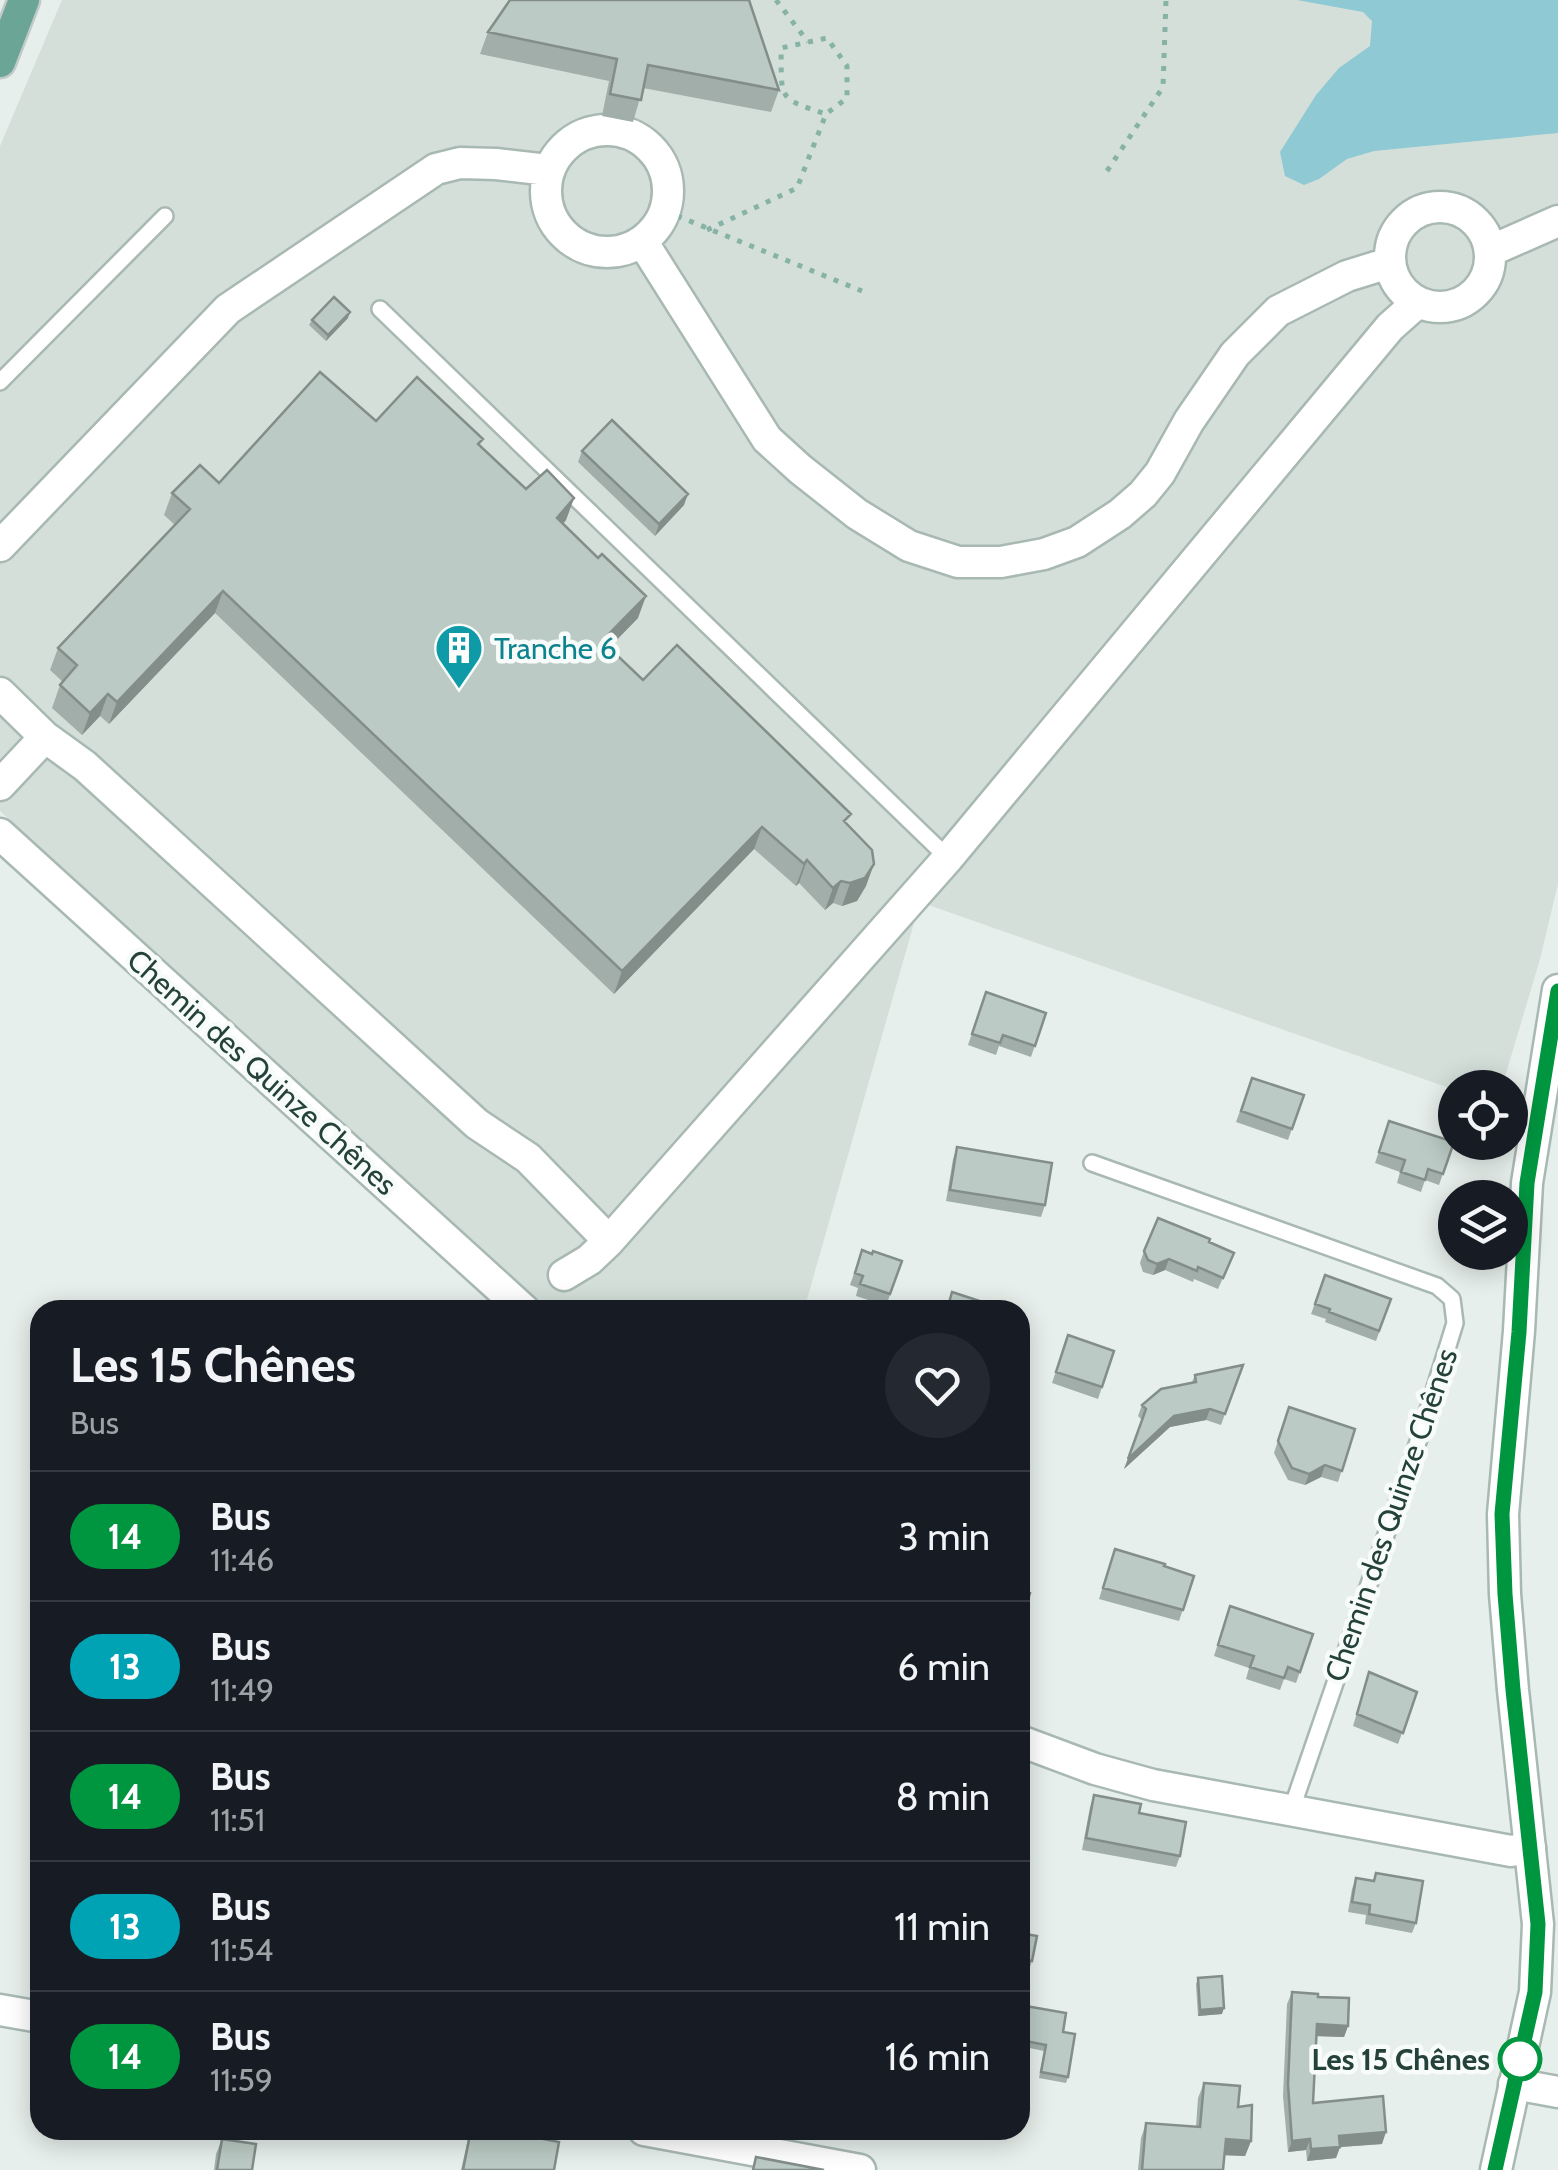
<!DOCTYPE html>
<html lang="fr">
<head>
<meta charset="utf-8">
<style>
  body { margin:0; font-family:Cabin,sans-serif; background:#242831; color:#f1f3f6; height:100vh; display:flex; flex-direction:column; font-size:38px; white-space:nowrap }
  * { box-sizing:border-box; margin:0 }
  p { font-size:32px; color:#9ea1a6 }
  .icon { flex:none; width:55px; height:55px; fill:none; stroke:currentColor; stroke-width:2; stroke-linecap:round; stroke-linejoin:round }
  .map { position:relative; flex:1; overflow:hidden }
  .sheet { position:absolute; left:30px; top:1300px; width:1000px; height:840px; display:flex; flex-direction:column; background:#171b24; border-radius:30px; box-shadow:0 5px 25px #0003 }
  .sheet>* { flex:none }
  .badge { padding:0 20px; border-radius:32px; font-size:35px; line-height:65px }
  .buttons { position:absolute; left:1438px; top:1070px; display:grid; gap:20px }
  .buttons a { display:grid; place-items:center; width:90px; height:90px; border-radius:50%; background:#171b24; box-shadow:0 5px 25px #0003; font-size:50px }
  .map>.badge { position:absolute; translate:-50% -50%; box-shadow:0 0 0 5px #fff }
  .round { display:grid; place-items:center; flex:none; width:105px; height:105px; border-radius:52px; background:#242831 }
  .headline { display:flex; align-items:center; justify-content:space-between; height:170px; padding:0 40px }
  h1 { font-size:48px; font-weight:700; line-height:75px }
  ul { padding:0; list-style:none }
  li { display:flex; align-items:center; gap:30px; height:130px; padding:0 40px; border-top:2px solid #363941 }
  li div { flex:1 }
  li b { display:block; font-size:38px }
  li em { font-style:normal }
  li .badge { min-width:110px; font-weight:700; text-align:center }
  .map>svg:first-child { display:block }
  .built { fill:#d4dfda }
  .water { fill:#8ec9d4 }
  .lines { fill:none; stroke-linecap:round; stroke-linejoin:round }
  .service-casing { stroke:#a8b8b2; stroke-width:20 }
  .minor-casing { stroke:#a8b8b2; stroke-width:35 }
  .tertiary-casing { stroke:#a8b8b2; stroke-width:35 }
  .primary-casing { stroke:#c2cac8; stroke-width:35 }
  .path { stroke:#86b3a5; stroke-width:5; stroke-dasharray:5 8; stroke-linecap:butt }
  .service { stroke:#fff; stroke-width:15 }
  .minor { stroke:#fff; stroke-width:30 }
  .tertiary { stroke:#fff; stroke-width:30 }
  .primary { stroke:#6aa596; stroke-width:30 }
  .wall { fill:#a1aea9 }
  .shaded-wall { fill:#838d89 }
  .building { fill:#bbcac4; stroke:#838d89; stroke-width:2.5 }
  .line-casing { stroke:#fff; stroke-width:22 }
  .line { stroke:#009640; stroke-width:15 }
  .stop-dot { fill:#fff; stroke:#009640; stroke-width:5 }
  .labels { text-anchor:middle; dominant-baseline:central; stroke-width:9; stroke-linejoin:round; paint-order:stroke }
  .culture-label { font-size:30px; fill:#0d838f; stroke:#f7fbf9; text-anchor:start }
  .street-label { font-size:30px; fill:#24423a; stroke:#f7fbf9 }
  .stop-label { font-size:30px; font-weight:bold; fill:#24423a; stroke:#f7fbf9; text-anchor:end }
</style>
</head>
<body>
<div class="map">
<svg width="1558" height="2170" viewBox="0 0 1558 2170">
  <rect width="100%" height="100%" fill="#e6efeb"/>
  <path class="built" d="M62,0H1558V884L1540,959L1502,1087L1455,1088V1090L920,902L804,1310H527L447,1218L0,811V146Z"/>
  <path class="water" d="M1297,0H1558V133L1374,151L1347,159L1319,179L1304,185L1285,176L1280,152L1316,95L1339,68L1370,46L1372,21L1363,12Z"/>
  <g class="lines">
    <g class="service-casing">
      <path id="service" d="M380,309L948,858
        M0,382L165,216
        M1092,1163L1437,1286L1452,1299L1455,1323L1420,1436L1291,1811"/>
    </g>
    <g class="minor-casing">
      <path id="minor" d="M546 191a61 61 0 1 1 122 0a61 61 0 1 1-122 0Z
        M1390 257a50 50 0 1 1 100 0a50 50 0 1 1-100 0Z
        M642,241L767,439L800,469L857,514L909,546L958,562H1001L1044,554L1077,542L1120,514L1143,494L1160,473L1189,421L1235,354L1278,311L1347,276L1389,263
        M1490,251L1558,221
        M0,546L228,309L436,169L460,163L496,164L548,170
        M0,693L45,737L85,766L477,1124L528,1158L609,1241
        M0,785L45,737
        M0,834L524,1310
        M564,1275L589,1260L609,1241L948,858L1390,327L1417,303
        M1020,1741L1095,1769L1153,1785L1511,1851L1530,1848
        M0,2010L40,2017
        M1514,2084L1558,2092
        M644,2130L860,2170"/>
    </g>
    <g class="tertiary-casing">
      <path id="tertiary" d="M1496,2170L1535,1992L1538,1924L1513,1690L1505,1594L1503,1514L1519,1331L1527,1183L1558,990"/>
    </g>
    <g class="primary-casing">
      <path id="primary" d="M0,62L24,0"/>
    </g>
    <path class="path" d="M776,0L808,42
      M1107,171L1163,87L1166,0
      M665,211L862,291
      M707,230L797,188L826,114L847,98V66L827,38L781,48C782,99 776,98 826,114"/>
    <use href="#service" class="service"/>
    <use href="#minor" class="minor"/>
    <use href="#tertiary" class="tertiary"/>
    <use href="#primary" class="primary"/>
  </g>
  <path class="wall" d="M488,32L779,90L771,112L643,88L633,122L602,116L609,81L480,54Z
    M348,318L326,341L309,325L312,320Z
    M376,421L480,446L526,489L574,498L566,520L563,524L638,618L609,648L643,680L847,824L866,886L857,901L842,906L833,903L825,910L799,883L796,886L754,849L614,994L215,613L109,724L100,716L82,735L52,708L60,685L63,682L50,670L58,648L175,525L164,515L172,493L219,483Z
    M582,451L684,505L655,536L578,462Z
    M986,992L1046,1013L1031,1057L999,1046L996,1055L968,1045Z
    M1252,1078L1304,1095L1288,1140L1236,1122Z
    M1389,1121L1454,1142L1439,1185L1425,1180L1421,1192L1397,1183L1400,1172L1375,1163Z
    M957,1147L1045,1205L1041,1217L946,1201L953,1159Z
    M1209,1242L1234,1253L1218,1289L1194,1279L1193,1282L1165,1270L1153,1275L1143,1272L1140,1263L1144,1251Z
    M862,1250L902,1261L886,1306L856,1296L858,1288L850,1285Z
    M1325,1275L1391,1299L1376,1341L1325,1322L1326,1319L1311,1314Z
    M1068,1335L1114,1351L1098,1399L1052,1383Z
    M1243,1365L1221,1425L1206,1420L1170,1427L1124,1469L1142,1420L1138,1416L1142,1405L1192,1382L1195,1375Z
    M1289,1407L1355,1429L1338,1482L1321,1477L1305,1485L1288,1480L1274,1453Z
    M1111,1560L1164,1566L1194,1576L1179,1621L1099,1599Z
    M1230,1606L1313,1634L1296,1683L1284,1679L1280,1690L1246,1679L1249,1668L1214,1656Z
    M1369,1672L1417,1692L1398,1744L1353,1726Z
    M1094,1795L1139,1813L1180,1856L1176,1867L1082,1850L1090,1807Z
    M1376,1873L1416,1923L1412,1933L1365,1924L1366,1915L1348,1912L1352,1889L1356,1878L1373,1881Z
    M1020,1933L1032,1961L1030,1967L1020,1965Z
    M1198,1978L1222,2014L1198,2016L1196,1984Z
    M1292,1992L1318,1997L1348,2026L1344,2037L1316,2036L1313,2103L1382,2144L1340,2147L1336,2158L1307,2161L1306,2150L1288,2152L1283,2096L1287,2004Z
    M1020,2005L1063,2032L1068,2077L1066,2083L1039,2078L1044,2051L1020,2046Z
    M1204,2083L1238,2107L1251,2141L1245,2156L1224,2155L1223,2170H1138L1141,2138L1146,2123L1196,2127L1198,2098Z
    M470,2130H496L554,2170H461Z
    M222,2139L252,2170H214L216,2154Z"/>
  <path class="shaded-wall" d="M350,312L348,318L326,341L328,335Z
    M688,494L684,505L655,536L659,524Z
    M574,498L566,520L549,541L557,518Z
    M223,591L215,613L109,724L117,702Z
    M646,596L638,618L594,663L602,641Z
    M108,694L100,716L82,735L90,713Z
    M762,827L754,849L614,994L622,971Z
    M807,860L799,883L796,886L804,864Z
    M874,864L866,886L857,901L842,906L850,883Z
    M841,881L833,903L825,910L833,888Z
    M1169,1259L1165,1270L1153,1275L1157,1264Z
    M1210,1409L1206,1420L1170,1427L1124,1469L1128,1459L1174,1416Z
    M1325,1465L1321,1477L1305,1485L1309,1474Z
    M1224,2008L1222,2014L1198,2016L1200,2010Z
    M1317,2024L1348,2026L1344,2037L1313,2036Z
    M1386,2132L1382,2144L1340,2147L1336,2158L1307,2161L1311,2149L1339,2136Z
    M1226,2139L1251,2141L1245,2156L1220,2155Z
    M1310,2139L1306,2150L1288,2152L1292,2141Z"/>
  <path class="building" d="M510,0H749L779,90L648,65L641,100L610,94L617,59L488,32Z
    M334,297L350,312L328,335L312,320Z
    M320,372L376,421L417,377L483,439L478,444L526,489L547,470L574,498L557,518L598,558L602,554L646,596L602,641L643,680L677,645L851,814L844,821L872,850L874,864L865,878L850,883L841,881L833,888L807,860L804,864L762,827L622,971L223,591L117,702L108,694L90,713L60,685L77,665L58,648L190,509L172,493L200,465L219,483Z
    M612,420L688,494L659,524L582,451Z
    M986,992L1046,1013L1035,1046L1003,1035L1000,1043L972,1034Z
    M1252,1078L1304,1095L1292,1129L1241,1111Z
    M1389,1121L1454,1142L1443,1174L1428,1169L1425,1180L1401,1172L1405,1160L1379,1152Z
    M957,1147L1052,1163L1045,1205L950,1190Z
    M1158,1218L1210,1239L1209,1242L1234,1253L1223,1278L1198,1267L1197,1271L1169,1259L1157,1264L1148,1260L1144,1251Z
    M862,1250L872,1254L873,1251L902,1261L890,1294L860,1284L863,1276L855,1273Z
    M1325,1275L1391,1299L1379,1331L1329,1312L1330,1309L1315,1304Z
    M952,1292L1007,1310H947Z
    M1068,1335L1114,1351L1102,1387L1056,1372Z
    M1243,1365L1225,1414L1210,1409L1174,1416L1128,1459L1146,1409L1142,1405L1161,1389L1196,1382L1195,1375Z
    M1289,1407L1355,1429L1342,1471L1325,1465L1309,1474L1292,1468L1278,1441Z
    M1115,1549L1165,1564L1164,1566L1194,1576L1183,1610L1103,1588Z
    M1020,1590L1030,1593L1021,1622H1020Z
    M1230,1606L1313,1634L1300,1672L1288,1667L1284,1678L1250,1667L1254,1656L1218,1645Z
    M1369,1672L1417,1692L1403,1733L1357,1714Z
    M1094,1795L1141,1804L1139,1813L1186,1822L1180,1856L1086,1838Z
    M1020,1805L1024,1806L1020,1826Z
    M1376,1873L1423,1881L1416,1923L1369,1914L1370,1905L1352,1902L1356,1878L1374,1881Z
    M1020,1933L1037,1936L1032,1961L1020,1959Z
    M1222,1976L1224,2008L1200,2010L1198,1978Z
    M1292,1992L1318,1994V1997L1349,1998L1348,2026L1317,2024L1313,2103L1383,2096L1386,2132L1339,2136L1340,2147L1311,2149L1310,2139L1292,2141L1288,2084Z
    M1020,2005L1066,2013L1063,2032L1075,2034L1068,2077L1041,2072L1046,2045L1020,2040Z
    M1204,2083L1240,2086L1238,2107L1252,2105L1251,2141L1226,2139L1223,2170H1142L1146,2123L1200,2127Z
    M471,2130H496L559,2142L554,2170H463Z
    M222,2139L256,2144L252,2170H217Z
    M756,2157L824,2170H753Z"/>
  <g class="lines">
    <g class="line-casing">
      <path id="line" d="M1495,2170L1535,1992L1538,1924L1513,1690L1505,1594L1502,1514L1519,1332L1527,1183L1558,991"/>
    </g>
    <use href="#line" class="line"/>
  </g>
  <defs>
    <g id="building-pin" transform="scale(2.5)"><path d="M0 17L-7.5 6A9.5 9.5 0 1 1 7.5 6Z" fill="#0f9aa8" stroke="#f7fbf9"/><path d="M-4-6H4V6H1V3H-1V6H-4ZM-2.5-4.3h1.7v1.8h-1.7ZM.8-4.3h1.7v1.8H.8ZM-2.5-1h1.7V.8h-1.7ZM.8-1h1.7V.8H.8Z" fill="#fff"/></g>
  </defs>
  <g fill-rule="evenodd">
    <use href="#building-pin" x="459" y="648"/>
  </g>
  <circle class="stop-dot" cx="1520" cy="2059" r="20"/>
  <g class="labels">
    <g class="culture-label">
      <text x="494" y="648">Tranche 6</text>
    </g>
    <g class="street-label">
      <text transform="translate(262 1072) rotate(42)">Chemin des Quinze Chênes</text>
      <text transform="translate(1391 1515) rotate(-71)">Chemin des Quinze Chênes</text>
    </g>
    <g class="stop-label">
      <text x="1490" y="2059">Les 15 Chênes</text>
    </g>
  </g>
</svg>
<div class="buttons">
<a><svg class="icon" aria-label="locate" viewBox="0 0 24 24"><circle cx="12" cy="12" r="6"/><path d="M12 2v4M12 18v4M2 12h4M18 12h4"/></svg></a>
<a><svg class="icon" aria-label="layers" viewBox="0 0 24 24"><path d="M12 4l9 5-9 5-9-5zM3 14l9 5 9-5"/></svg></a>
</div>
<section class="sheet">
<div class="headline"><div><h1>Les 15 Chênes</h1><p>Bus</p></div><a class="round"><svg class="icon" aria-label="heart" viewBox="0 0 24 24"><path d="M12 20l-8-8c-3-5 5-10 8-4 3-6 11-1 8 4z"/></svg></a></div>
<ul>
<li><span class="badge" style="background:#009640;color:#fff">14</span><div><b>Bus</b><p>11:46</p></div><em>3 min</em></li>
<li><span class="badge" style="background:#00a3b4;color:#fff">13</span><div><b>Bus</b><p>11:49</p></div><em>6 min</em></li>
<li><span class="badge" style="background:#009640;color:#fff">14</span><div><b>Bus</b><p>11:51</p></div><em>8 min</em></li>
<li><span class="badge" style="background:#00a3b4;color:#fff">13</span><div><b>Bus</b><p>11:54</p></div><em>11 min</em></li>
<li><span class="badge" style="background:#009640;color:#fff">14</span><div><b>Bus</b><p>11:59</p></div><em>16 min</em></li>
</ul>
</section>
</div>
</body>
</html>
